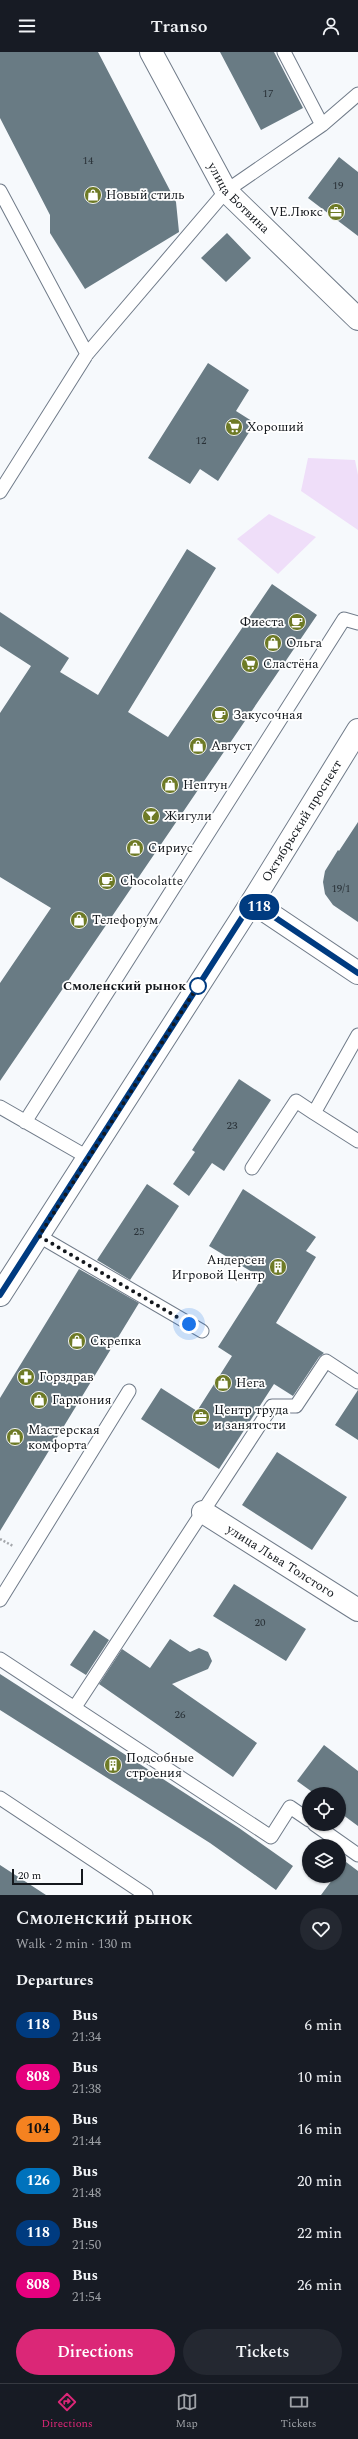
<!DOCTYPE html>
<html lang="en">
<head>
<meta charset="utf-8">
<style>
  body { margin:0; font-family:Spectral,serif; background:#242831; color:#f1f3f6; height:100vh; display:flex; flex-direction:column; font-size:15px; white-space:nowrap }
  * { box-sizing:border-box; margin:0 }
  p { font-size:13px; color:#9ea1a6 }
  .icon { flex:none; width:22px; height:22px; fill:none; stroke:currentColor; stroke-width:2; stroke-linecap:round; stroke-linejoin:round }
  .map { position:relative; height:1843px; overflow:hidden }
  .drawer { display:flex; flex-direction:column; background:#171b24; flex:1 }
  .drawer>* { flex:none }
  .badge { padding:0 8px; border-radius:13px; font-size:14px; line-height:26px }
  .buttons { position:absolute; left:302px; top:1735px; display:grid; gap:8px }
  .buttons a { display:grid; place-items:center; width:44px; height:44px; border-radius:50%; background:#171b24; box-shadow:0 1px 3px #0004; font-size:20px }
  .scale { position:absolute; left:12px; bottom:10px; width:71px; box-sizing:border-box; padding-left:4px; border:2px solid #14181d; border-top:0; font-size:11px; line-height:14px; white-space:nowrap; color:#14181d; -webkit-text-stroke:3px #fff; paint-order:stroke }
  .you { position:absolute; width:20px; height:20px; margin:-10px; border:3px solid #fff; border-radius:50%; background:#1a73e8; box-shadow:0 0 0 6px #1a73e833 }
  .map>.badge { position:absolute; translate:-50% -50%; box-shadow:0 0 0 2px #fff }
  h2 { padding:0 16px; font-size:15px; line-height:36px }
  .round { display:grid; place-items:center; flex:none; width:42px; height:42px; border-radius:21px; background:#242831 }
  .headline { display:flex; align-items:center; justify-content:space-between; height:68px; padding:0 16px }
  h1 { font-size:19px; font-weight:600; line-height:30px }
  .primary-button { display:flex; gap:8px; margin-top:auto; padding:8px 16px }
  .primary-button a { flex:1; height:46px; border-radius:24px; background:#db2777; color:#fff; font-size:16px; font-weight:600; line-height:46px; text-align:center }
  .primary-button a+a { background:#242831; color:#f1f3f6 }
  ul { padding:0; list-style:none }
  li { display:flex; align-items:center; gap:12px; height:52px; padding:0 16px }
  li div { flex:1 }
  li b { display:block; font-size:15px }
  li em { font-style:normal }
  li .badge { min-width:44px; font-weight:700; text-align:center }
  header { display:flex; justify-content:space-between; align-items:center; height:52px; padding:0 16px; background:#171b24; font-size:18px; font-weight:600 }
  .menu { display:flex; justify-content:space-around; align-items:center; height:56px; border-top:1px solid #363941; background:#171b24; font-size:11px; color:#9ea1a6 }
  .menu a { display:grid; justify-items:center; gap:2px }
  .menu .on { color:#db2777 }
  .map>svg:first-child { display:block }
  .green { fill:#efdef9 }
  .building { fill:#697b84 }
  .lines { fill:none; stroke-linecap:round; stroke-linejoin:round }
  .lane-casing { stroke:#707b89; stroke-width:15 }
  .street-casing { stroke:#707b89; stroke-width:24 }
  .secondary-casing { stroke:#707b89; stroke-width:24 }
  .path { stroke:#a4a7ab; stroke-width:2.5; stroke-dasharray:2 2; stroke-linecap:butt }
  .lane { stroke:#fff; stroke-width:13 }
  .street { stroke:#fff; stroke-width:22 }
  .secondary { stroke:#fff; stroke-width:22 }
  .line-casing { stroke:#fff; stroke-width:9 }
  .line { stroke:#003b80; stroke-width:6 }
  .walk { stroke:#14181d; stroke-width:4; stroke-dasharray:0 7.2 }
  .stop-dot { fill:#fff; stroke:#003b80; stroke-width:2 }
  .labels { text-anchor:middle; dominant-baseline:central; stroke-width:3.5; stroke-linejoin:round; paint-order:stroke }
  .number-label { font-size:11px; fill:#293137 }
  .poi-label { font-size:13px; fill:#14181d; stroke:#fff; text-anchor:start }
  .street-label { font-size:13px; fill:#14181d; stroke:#fff }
  .stop-label { font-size:13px; font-weight:bold; fill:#14181d; stroke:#fff; text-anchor:end }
</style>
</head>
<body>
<header><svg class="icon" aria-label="menu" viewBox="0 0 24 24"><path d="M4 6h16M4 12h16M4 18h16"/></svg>Transo<svg class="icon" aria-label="person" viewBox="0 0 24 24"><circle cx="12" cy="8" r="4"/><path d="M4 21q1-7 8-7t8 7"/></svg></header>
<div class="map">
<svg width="358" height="1843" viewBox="0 0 358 1843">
  <rect width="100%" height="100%" fill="#f6f9fc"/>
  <path class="green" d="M308,406L355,408L358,423V478L301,439Z
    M269,462L316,485L278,522L237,487Z"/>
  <path class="building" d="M0,0H98L176,150L179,180L85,237L50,181V163L0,66Z
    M220,0H274L303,56L261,78Z
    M339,105L358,120V184L308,146Z
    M227,181L251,206L226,230L201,206Z
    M208,311L249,338L236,359L255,371L218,429L200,417L190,432L148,406Z
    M187,497L216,516L128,660L168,685L272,532L317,563L0,1029V931L51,856L0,825V661L31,614L0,594V560L69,606L60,620L98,643Z
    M358,770V870L333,853L325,842L323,830L325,819L338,798L339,799Z
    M239,1027L271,1048L224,1119L212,1111L189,1144L173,1132L195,1100L192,1098Z
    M147,1132L179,1154L130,1228L97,1208Z
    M243,1137L316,1185L306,1199L316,1205L276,1271L324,1301L319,1305L293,1344L274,1332L219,1417L141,1367L161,1336L197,1359L232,1304L218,1295L262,1226L209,1194Z
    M79,1217L139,1251L0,1479V1346Z
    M358,1338V1388L335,1373Z
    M277,1400L347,1445L312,1498L242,1453Z
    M234,1532L306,1577L286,1609L213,1564Z
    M94,1578L109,1588L86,1623L70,1613Z
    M170,1587L190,1600L199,1596L208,1600L212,1609L208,1617L172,1632L257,1691L233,1725L99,1632L122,1597L150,1616Z
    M0,1622L239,1776L293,1814L276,1838L210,1791L0,1658Z
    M324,1693L358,1719V1774L339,1760V1742H315L297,1729Z
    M346,1810L358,1819V1843H321L335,1824H339V1819Z
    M0,1813L46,1843H0Z"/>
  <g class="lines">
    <g class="lane-casing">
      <path id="lane" d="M284,0L322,73
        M0,139L87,302
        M0,440L87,302L226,139L322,73L358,42
        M0,1055L89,1106
        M314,1061L358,1089
        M25,1070L344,567L358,571
        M252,1116L296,1049L314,1061L358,983
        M39,1184L202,1279
        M0,1548L129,1339
        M0,1607L271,1785L290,1755L309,1768
        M75,1655L272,1354H296L326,1309L358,1330
        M0,1746L146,1843
        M314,1772L358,1803"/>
    </g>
    <g class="street-casing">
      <g id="street">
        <path id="s1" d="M203,1460L358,1558"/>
      </g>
    </g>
    <g class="secondary-casing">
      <g id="secondary">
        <path id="s2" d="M151,0L226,139L358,267"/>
        <path d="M252,850L358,921"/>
        <path id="s3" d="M0,1243L252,850L358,678"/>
      </g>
    </g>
    <path class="path" d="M0,1487L13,1494"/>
    <use href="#lane" class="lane"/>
    <use href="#street" class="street"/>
    <use href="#secondary" class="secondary"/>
  </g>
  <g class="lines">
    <g class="line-casing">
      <path id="line" d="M0,1243L252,850L358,921"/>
    </g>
    <use href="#line" class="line"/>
    <path class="walk" d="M189,1272L39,1184L198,934"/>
  </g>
  <defs>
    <g id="shop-disc" transform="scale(0.9)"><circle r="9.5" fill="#6e7a26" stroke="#fff"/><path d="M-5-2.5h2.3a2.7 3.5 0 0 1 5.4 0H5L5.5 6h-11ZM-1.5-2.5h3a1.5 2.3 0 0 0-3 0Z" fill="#fff"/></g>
    <g id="office-disc" transform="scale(0.9)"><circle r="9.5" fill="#6e7a26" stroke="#fff"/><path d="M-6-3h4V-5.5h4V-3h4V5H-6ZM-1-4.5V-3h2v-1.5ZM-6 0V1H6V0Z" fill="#fff"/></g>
    <g id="supermarket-disc" transform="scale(0.9)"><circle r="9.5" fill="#6e7a26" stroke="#fff"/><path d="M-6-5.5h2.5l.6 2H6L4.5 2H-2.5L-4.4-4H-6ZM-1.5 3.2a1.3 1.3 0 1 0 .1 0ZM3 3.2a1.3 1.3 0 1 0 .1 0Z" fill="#fff"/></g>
    <g id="cafe-disc" transform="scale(0.9)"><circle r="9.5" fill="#6e7a26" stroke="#fff"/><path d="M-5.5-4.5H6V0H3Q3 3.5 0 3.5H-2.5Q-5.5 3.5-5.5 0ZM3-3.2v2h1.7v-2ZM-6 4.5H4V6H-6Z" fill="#fff"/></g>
    <g id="bar-disc" transform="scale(0.9)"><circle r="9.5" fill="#6e7a26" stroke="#fff"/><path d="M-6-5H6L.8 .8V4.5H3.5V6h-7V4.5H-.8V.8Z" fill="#fff"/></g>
    <g id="building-disc" transform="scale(0.9)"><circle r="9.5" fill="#6e7a26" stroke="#fff"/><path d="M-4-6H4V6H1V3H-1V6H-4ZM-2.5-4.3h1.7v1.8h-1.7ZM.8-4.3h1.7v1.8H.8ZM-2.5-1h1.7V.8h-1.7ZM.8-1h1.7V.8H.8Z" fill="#fff"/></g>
    <g id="pharmacy-disc" transform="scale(0.9)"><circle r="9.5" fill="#6e7a26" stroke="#fff"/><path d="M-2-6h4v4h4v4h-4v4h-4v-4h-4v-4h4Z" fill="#fff"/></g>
  </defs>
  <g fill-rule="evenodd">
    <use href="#shop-disc" x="93" y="143"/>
    <use href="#office-disc" x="336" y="160"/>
    <use href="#supermarket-disc" x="234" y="375"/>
    <use href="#cafe-disc" x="297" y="570"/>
    <use href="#shop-disc" x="273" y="591"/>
    <use href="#supermarket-disc" x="250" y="612"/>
    <use href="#cafe-disc" x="220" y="663"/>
    <use href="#shop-disc" x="198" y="694"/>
    <use href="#shop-disc" x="170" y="733"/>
    <use href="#bar-disc" x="151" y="764"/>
    <use href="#shop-disc" x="135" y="796"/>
    <use href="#cafe-disc" x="107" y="829"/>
    <use href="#shop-disc" x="79" y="868"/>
    <use href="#building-disc" x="278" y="1215"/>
    <use href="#shop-disc" x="77" y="1289"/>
    <use href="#pharmacy-disc" x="26" y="1325"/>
    <use href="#shop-disc" x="223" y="1331"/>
    <use href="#shop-disc" x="39" y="1348"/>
    <use href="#office-disc" x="201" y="1365"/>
    <use href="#shop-disc" x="15" y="1385"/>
    <use href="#building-disc" x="113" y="1713"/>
  </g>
  <circle class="stop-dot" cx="198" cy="934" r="8"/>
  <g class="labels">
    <g class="number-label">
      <text x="268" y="41">17</text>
      <text x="88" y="108">14</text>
      <text x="338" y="133">19</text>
      <text x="201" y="388">12</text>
      <text x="341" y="836">19/1</text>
      <text x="232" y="1073">23</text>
      <text x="139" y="1179">25</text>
      <text x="260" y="1570">20</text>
      <text x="180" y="1662">26</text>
    </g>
    <g class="poi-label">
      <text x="106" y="143">Новый стиль</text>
      <text x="323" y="160" text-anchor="end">VE.Люкс</text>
      <text x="247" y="375">Хороший</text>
      <text x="284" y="570" text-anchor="end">Фиеста</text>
      <text x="286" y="591">Ольга</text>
      <text x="263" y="612">Сластёна</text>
      <text x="233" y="663">Закусочная</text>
      <text x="211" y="694">Август</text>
      <text x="183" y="733">Нептун</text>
      <text x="164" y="764">Жигули</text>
      <text x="148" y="796">Сириус</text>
      <text x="120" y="829">Chocolatte</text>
      <text x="92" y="868">Телефорум</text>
      <text x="265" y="1208" text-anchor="end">Андерсен<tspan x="265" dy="15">Игровой Центр</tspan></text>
      <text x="90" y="1289">Скрепка</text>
      <text x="39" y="1325">Горздрав</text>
      <text x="236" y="1331">Нега</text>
      <text x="52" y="1348">Гармония</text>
      <text x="214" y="1358">Центр труда<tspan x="214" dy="15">и занятости</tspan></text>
      <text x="28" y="1378">Мастерская<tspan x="28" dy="15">комфорта</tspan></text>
      <text x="126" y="1706">Подсобные<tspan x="126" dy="15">строения</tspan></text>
    </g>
    <g class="street-label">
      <text stroke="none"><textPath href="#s2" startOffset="171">улица Ботвина</textPath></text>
      <text stroke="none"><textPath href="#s3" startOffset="562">Октябрьский проспект</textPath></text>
      <text stroke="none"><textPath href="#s1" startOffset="92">улица Льва Толстого</textPath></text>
    </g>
    <g class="stop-label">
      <text x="186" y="934">Смоленский рынок</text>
    </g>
  </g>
</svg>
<div class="buttons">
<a><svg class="icon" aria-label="locate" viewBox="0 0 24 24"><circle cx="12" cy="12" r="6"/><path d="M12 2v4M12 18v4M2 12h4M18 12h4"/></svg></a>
<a><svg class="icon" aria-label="layers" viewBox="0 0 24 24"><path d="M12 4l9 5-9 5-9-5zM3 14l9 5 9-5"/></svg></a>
</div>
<div class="scale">20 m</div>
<div class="you" style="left:189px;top:1272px"></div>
<b class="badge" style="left:259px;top:855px;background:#003b80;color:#fff">118</b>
</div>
<section class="drawer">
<div class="headline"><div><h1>Смоленский рынок</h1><p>Walk · 2 min · 130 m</p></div><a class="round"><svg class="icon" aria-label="heart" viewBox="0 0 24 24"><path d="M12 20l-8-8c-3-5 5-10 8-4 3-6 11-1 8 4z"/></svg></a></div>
<h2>Departures</h2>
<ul>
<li><span class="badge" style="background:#003b80;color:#fff">118</span><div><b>Bus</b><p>21:34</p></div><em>6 min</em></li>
<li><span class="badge" style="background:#e6007e;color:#fff">808</span><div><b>Bus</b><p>21:38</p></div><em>10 min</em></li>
<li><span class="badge" style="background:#f58220;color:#111">104</span><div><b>Bus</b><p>21:44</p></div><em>16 min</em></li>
<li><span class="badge" style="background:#0072bc;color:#fff">126</span><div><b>Bus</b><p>21:48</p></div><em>20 min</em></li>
<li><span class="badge" style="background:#003b80;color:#fff">118</span><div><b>Bus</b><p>21:50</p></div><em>22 min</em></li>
<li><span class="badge" style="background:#e6007e;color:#fff">808</span><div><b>Bus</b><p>21:54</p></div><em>26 min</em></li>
</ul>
<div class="primary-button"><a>Directions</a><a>Tickets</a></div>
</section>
<nav class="menu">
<a class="on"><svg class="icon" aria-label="directions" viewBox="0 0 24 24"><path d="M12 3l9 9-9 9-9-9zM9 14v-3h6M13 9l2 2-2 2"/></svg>Directions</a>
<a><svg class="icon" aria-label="map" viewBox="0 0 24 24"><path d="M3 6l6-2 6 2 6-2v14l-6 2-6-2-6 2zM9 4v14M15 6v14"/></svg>Map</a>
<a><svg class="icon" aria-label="tickets" viewBox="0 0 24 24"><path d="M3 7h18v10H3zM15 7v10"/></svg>Tickets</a>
</nav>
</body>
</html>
